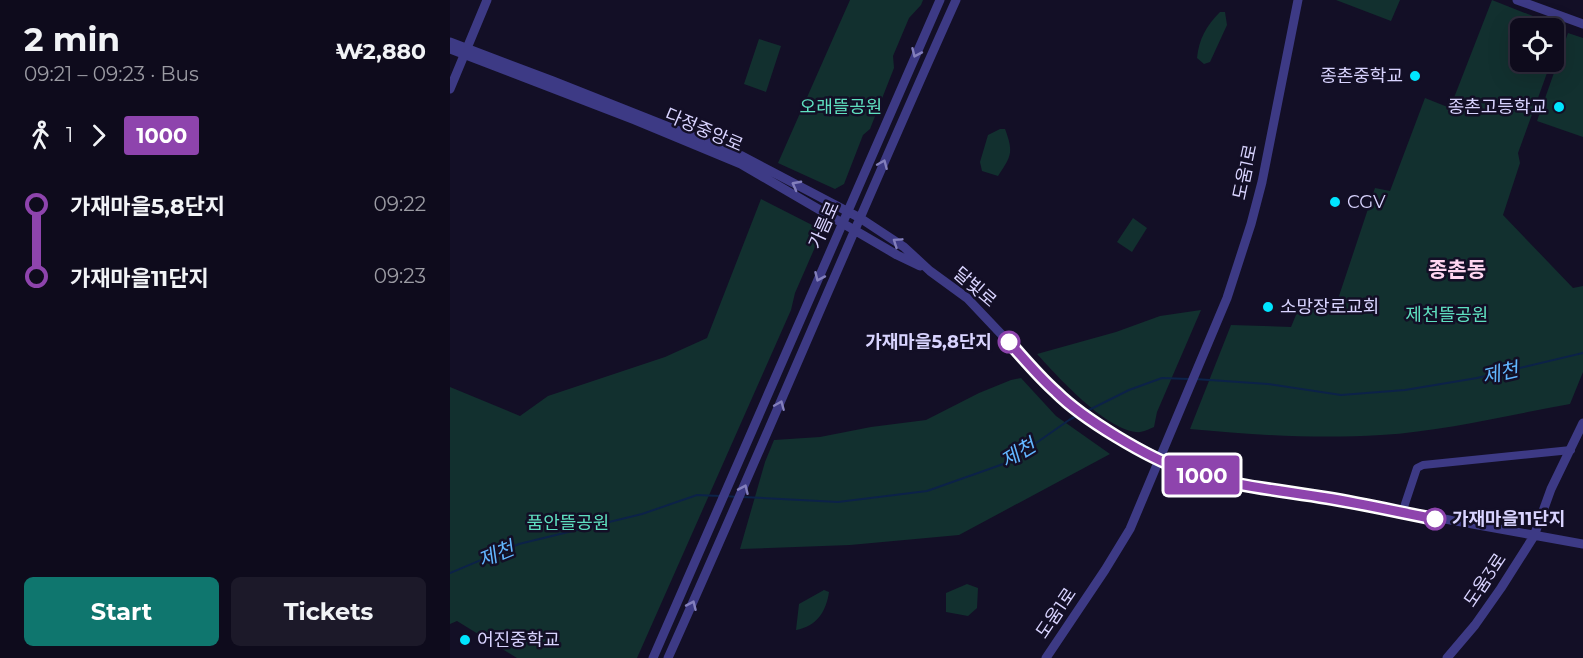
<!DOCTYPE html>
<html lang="en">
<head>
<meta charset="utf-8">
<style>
  body { margin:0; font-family:Montserrat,"Noto Sans KR",sans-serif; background:#1c1929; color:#f1f3f6; height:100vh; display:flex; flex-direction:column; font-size:22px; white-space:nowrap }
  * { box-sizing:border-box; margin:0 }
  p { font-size:20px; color:#9b9ba3 }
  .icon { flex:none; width:33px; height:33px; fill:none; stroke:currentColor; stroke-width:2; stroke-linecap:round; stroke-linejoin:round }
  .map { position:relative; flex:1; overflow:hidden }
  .drawer { display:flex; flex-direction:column; background:#0e0b1c; width:450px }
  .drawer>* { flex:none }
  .badge { padding:0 12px; border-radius:4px; font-size:21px; line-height:39px }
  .fabs { position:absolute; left:1060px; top:18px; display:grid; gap:12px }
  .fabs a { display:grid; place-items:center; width:54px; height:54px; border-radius:9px; background:#0e0b1c; box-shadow:0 6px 24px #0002,0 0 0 2px #2e2b3b; font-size:30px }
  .map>.badge { position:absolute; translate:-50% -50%; box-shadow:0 0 0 3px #fff }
  .legs { display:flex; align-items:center; gap:9px; height:66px; padding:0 24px; font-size:20px }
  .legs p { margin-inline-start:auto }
  .overview { display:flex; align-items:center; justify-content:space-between; height:102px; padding:0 24px }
  h1 { font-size:33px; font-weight:700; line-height:45px }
  .button { display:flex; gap:12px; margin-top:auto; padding:12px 24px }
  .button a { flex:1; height:69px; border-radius:9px; background:#0f766e; color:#fff; font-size:24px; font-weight:700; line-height:69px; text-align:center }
  .button a+a { background:#1c1929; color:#f1f3f6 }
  ul { padding:0 24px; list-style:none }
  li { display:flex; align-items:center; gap:21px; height:72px; font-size:22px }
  li i { display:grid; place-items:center; width:9px; height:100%; margin:0 8px; background:currentColor }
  li i::after { content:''; width:15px; height:15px; margin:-8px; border:4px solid; border-radius:50%; background:#0e0b1c }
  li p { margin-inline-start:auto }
  li:first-child i { background:linear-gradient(#0000 50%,currentColor 0) }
  li:last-child i { background:linear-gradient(currentColor 50%,#0000 0) }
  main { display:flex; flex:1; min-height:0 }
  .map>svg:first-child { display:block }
  .green { fill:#12302f }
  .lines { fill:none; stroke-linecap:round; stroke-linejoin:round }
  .stream { stroke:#0c2248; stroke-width:2 }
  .minor { stroke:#3d3a85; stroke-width:8 }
  .tertiary { stroke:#3d3a85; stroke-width:9 }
  .oneway { stroke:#837fbc }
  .line-1-casing { stroke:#fff; stroke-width:14 }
  .line-1 { stroke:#8e44ad; stroke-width:9 }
  .poi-dot { fill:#00e5ff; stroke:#130f26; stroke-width:2 }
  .stop-1-dot { fill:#fff; stroke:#8e44ad; stroke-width:3 }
  .labels { text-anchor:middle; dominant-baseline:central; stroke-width:5; stroke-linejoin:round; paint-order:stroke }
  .poi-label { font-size:18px; fill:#d9d4ff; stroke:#130f26; text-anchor:start }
  .park-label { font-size:18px; fill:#5fe0c0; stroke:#130f26 }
  .street-label { font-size:18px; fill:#d9d4ff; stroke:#130f26 }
  .stop-label { font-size:18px; font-weight:bold; fill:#d9d4ff; stroke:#130f26; text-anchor:end }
  .water-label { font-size:20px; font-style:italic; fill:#62b6ff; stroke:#130f26 }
  .quarter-label { font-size:21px; font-weight:bold; fill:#ffd6f0; stroke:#130f26 }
</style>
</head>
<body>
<main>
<section class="drawer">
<div class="overview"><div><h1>2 min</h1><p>09:21 – 09:23 · Bus</p></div><b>₩2,880</b></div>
<div class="legs"><svg class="icon" aria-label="walk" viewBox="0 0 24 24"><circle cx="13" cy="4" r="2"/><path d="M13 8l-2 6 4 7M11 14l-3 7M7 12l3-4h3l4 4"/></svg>1<svg class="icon" aria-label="forward" viewBox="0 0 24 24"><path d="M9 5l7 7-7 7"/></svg><b class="badge" style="background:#8e44ad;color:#fff">1000</b></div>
<ul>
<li><i style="color:#8e44ad"></i><b>가재마을5,8단지</b><p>09:22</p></li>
<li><i style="color:#8e44ad"></i><b>가재마을11단지</b><p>09:23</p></li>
</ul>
<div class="button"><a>Start</a><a>Tickets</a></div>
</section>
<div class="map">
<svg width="1133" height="658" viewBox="0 0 1133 658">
  <rect width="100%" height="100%" fill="#130f26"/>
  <path class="green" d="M400,0H473L471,5L459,18L443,56L444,68L420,129L413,135L394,184L385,189L328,163Z
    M886,0H950L941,21Z
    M1042,0L1113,28L1104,52V28H1071V62H1101L1068,153L1070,163L1053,215L1123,288L1133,286V372L1120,404C1058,415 995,431 931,435C867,439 804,435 740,429L781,325L841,327L851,303L883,314L925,188L940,191L975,98L1000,108Z
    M770,12H775L777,25L760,62L754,64L747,58C749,39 756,26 770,12Z
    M1118,33L1133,38V137L1087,121Z
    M309,39L331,46L316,92L294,84Z
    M550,129H555C564,153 561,156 548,176L532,171L530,162L538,135Z
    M311,199L366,227L369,238L345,293L341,310L187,658H67L7,621L0,624V387L70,416L98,396L215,357L257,338Z
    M683,218L697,228L682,252L667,242Z
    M751,310L707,412L704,427C699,429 692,433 686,432C654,428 608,377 587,354L666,332L710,316Z
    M571,378L606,416L660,454L509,535L400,545L290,549L315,462L324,440L370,437L421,427L476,420L529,393L561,380Z
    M517,584L528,588L527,608L518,616L496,612V593Z
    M374,590L379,592C376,612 367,626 346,630L349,604Z"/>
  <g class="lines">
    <path class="stream" d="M745,379L818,384L891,395L955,390L1027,378L1133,353
      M635,412L679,390L712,378L739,379
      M275,496L288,497
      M293,497L388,502L477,491L559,462L619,420L630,414
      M0,573L69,544L192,514L247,495L270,496"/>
    <path class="minor" d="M952,513L967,468L973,465L1121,450"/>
    <path class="tertiary" d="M1067,0L1133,24
      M0,42L103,81L292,156L410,218L454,247L480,271L517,298L607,393L657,430L732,470L769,481L813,489L878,498L1133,544
      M0,49L185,120L291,164L447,255L470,266
      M0,89L37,0
      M203,658L490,0
      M218,658C316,440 408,218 506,0
      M596,658L655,570L680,529L777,298L801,224L812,182L848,0
      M997,658L1025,625L1051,588L1084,536L1101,489L1133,423"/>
  </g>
  <defs><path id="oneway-chevron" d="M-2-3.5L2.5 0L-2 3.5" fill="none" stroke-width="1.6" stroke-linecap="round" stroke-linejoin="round" transform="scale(1.5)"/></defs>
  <g class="oneway">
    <use href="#oneway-chevron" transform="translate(466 53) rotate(114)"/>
    <use href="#oneway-chevron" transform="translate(433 164) rotate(-67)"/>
    <use href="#oneway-chevron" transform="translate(346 185) rotate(-152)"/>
    <use href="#oneway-chevron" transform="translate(447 242) rotate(-146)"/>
    <use href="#oneway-chevron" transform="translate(369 277) rotate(114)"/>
    <use href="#oneway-chevron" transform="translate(330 405) rotate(-67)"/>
    <use href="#oneway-chevron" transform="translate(294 489) rotate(-66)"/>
    <use href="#oneway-chevron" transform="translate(242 605) rotate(-66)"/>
  </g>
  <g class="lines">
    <g class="line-1-casing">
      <path id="line-1" d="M559,342C574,359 589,377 606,392C633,419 698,458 734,470C780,486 829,490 877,498C913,504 949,512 985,519"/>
    </g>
    <use href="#line-1" class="line-1"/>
  </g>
  <g class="poi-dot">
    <circle cx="965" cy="76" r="6"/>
    <circle cx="1109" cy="107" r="6"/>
    <circle cx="885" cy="202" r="6"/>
    <circle cx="818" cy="307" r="6"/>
    <circle cx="15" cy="640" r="6"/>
  </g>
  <g class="stop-1-dot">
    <circle cx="559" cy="342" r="10"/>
    <circle cx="985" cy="519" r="10"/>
  </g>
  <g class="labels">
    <g class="poi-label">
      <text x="953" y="76" text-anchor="end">종촌중학교</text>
      <text x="1097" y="107" text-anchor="end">종촌고등학교</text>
      <text x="897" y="202">CGV</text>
      <text x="830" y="307">소망장로교회</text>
      <text x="27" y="640">어진중학교</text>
    </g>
    <g class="park-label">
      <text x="391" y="107">오래뜰공원</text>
      <text x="997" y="315">제천뜰공원</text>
      <text x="118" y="523">품안뜰공원</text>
    </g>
    <g class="street-label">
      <text transform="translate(254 130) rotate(23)">다정중앙로</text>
      <text transform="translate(795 172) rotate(-78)">도움1로</text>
      <text transform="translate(374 225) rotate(-66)">가름로</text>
      <text transform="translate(525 287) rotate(41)">달빛로</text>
      <text transform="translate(1035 580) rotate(-56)">도움3로</text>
      <text transform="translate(606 613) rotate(-56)">도움1로</text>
    </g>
    <g class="stop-label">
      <text x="542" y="342">가재마을5,8단지</text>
      <text x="1002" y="519" text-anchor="start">가재마을11단지</text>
    </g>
    <g class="water-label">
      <text transform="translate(1050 373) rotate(-13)">제천</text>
      <text transform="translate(568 453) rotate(-31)">제천</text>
      <text transform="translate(46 554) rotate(-22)">제천</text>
    </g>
    <g class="quarter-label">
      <text x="1007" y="269">종촌동</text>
    </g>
  </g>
</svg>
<div class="fabs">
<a><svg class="icon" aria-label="locate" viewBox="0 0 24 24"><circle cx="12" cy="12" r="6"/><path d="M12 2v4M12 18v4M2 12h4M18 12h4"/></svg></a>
</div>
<b class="badge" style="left:752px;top:475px;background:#8e44ad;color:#fff">1000</b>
</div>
</main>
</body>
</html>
